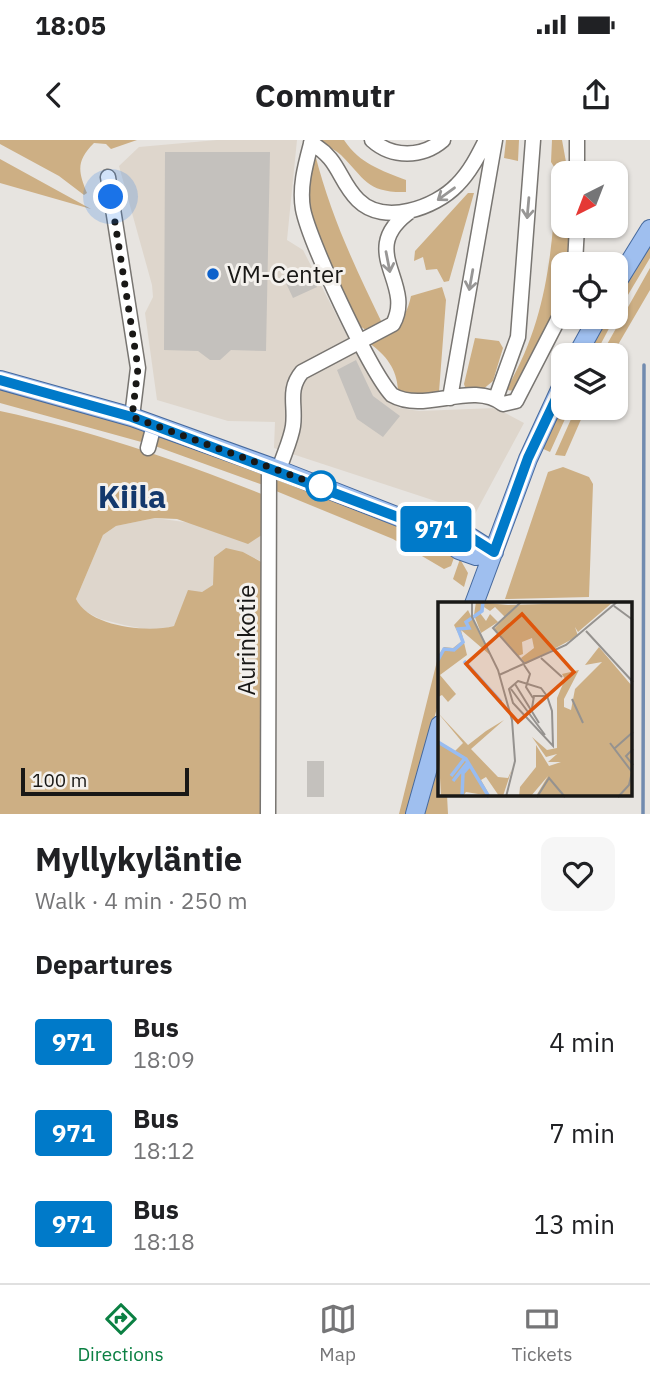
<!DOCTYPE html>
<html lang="en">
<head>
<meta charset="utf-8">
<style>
  body { margin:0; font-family:"IBM Plex Sans",sans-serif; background:#f6f6f6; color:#202124; height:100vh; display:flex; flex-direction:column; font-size:26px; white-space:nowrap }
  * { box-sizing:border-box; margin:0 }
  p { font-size:23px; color:#757577 }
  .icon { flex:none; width:38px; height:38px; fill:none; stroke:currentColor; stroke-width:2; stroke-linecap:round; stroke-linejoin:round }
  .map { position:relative; height:674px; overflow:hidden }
  .side { display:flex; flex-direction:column; background:#fff; flex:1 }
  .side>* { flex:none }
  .badge { padding:0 14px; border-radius:5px; font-size:24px; line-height:46px }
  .needle { width:46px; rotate:222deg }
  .tools { position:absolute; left:551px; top:21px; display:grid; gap:14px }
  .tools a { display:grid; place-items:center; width:77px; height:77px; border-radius:14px; background:#fff; box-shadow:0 2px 5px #0004; font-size:35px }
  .scale { position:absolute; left:21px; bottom:18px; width:168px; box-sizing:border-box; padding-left:7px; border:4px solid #191816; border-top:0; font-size:19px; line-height:24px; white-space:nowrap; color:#191816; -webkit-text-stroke:5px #f4f1ed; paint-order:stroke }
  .you { position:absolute; width:35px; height:35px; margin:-18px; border:5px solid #fff; border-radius:50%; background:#1a73e8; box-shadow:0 0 0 10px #1a73e833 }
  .map>.badge { position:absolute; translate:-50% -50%; box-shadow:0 0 0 4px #fff }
  h2 { padding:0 35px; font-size:26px; line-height:63px }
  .round { display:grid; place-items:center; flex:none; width:74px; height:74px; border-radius:14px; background:#f6f6f6 }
  .headline { display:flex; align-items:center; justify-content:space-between; height:119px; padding:0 35px }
  h1 { font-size:33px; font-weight:700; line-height:52px }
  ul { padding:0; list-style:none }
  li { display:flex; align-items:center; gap:21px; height:91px; padding:0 35px }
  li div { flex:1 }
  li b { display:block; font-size:26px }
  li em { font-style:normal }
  li .badge { min-width:77px; font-weight:700; text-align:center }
  .status { display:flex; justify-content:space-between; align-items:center; height:49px; padding:0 35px; background:#fff; direction:ltr }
  .status svg { height:19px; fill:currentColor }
  header { display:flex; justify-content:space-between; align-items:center; height:91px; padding:0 35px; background:#fff; font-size:32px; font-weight:700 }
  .tabs { display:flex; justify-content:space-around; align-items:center; height:98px; border-top:2px solid #e0e0e0; background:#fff; font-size:19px; color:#757577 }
  .tabs a { display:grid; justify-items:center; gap:4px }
  .tabs .on { color:#0b8043 }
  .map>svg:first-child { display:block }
  .built { fill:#ded6cc }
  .green { fill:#cdaf84 }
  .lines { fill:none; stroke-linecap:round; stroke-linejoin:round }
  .stream { stroke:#728baf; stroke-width:3.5 }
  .building { fill:#c4c1bd }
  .minor-casing { stroke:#787571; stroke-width:17 }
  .major-casing { stroke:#46699d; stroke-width:20 }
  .minor { stroke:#fff; stroke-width:14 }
  .major { stroke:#9fbfef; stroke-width:18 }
  .oneway { stroke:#989796 }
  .line-casing { stroke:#fff; stroke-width:16 }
  .line { stroke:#007ac9; stroke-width:10 }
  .walk { stroke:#191816; stroke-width:7; stroke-dasharray:0 12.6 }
  .poi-dot { fill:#0d61cb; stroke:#f4f1ed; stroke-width:2.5 }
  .stop-dot { fill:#fff; stroke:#007ac9; stroke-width:3.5 }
  .labels { text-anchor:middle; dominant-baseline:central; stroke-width:6; stroke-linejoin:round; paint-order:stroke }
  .poi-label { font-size:24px; fill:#191816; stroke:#f4f1ed; text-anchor:start }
  .street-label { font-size:24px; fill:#191816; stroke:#f4f1ed }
  .district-label { font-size:32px; font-weight:bold; fill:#13386c; stroke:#f4f1ed }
  .inset-river { fill:none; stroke:#98bcf1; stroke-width:3.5 }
  .inset-road { fill:none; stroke:#95928f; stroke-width:2 }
  .view { fill:#de560c; fill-opacity:0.15; stroke:#de560c; stroke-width:3.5 }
  .inset-edge { fill:none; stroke:#191816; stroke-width:3.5 }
</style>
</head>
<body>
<div class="status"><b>18:05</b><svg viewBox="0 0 49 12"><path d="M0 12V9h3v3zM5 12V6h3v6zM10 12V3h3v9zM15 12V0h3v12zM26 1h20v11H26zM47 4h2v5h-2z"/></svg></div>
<header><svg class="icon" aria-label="back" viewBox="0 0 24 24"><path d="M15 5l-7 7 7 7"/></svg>Commutr<svg class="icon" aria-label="share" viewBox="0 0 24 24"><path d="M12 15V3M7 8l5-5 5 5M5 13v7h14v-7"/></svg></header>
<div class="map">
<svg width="650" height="674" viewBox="0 0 650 674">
  <rect width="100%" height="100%" fill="#e7e4e0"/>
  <path class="built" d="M217,0H297L287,100L303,110L346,194L376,245L390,262L400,268L419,271L496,268L524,283L475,374L274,308L275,282L228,281L157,260L145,173L153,157L152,145L119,26L139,7Z
    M155,378L265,393L264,423L243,412L214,417V445L202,452L174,486L155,491L124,485L100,479L81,469L76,459L103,395L116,386Z"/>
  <path class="green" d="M0,0H137L111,9L106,4L94,3C76,21 78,31 87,53L84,55L59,36L0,4Z
    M318,0H344C360,24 381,30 406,40V52C367,53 365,39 341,15C335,9 325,6 318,0Z
    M506,0H519L518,21L504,18Z
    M552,0H562L568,33H564L563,41L551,22Z
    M315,14C331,77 355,127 383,185L367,191L360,186C336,135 291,73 315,14Z
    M0,19L91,69L0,43Z
    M563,41L564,86H572V124H564L563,159L518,251L506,250C544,185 551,124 556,50Z
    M468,53H474L449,141L444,142L437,129L426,130L423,117L414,121L415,111Z
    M650,98V118L616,175V154Z
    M650,128V150L612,215H601Z
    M442,147L446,160L439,252L406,255L398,250C397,229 386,215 369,203C393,189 405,184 411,156Z
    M603,177H615L595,215H582Z
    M475,198L499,201L503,208L493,241L482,250H466L464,244Z
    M0,248L144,288L148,293L145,303L0,263Z
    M563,252L564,268H570L550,312L539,307Z
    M576,268H586L565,316L555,315Z
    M0,271C89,290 180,321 264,355L265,393L248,404L177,379L155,378L116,386L103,395L76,459C89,487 148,493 174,486L188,450L202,452L213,445L214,417L226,408L243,412L265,424L263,674H0Z
    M156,293L261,329L265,337L263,345L155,306Z
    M563,327L589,337L593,344L589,457L505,459L548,332Z
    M282,338L426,397L455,415L451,426L444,429L393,399L276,351L277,340Z
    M460,419L468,433L464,447L453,439Z
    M440,509V557L408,674H399Z
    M440,609V655H447L448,674H423Z"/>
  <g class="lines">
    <path class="stream" d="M643,674L644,225"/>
  </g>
  <path class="building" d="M165,12H270L266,211L231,210L220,220H210L198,211L164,210Z
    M308,128L317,147L293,158L284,139Z
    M356,220L373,256L400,276L383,297L357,279L337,230Z
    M307,621H324V657H307Z"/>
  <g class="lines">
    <g class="minor-casing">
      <path id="minor" d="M312,0C306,23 299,46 303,69C309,101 370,231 392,255C425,274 472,240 503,264L516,261L564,168
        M372,0C392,18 422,18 443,0
        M311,3C340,19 338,40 358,60C384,86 435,68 457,45C470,32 478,16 486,0
        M577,33V0
        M108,37L138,228L132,277
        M575,124L577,86
        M450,258L495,0
        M496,258L518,197L533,0
        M148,308L154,285
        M279,330C283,316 291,300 293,286C296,265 287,250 302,232L393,184C416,142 354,110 412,70
        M268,674L269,326"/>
    </g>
    <g class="major-casing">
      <path id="major" d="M616,144L650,89
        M577,215L598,177
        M0,240L132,277L279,330L427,388L459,410L476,416L494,412
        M431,389L464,393L494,412
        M474,464L528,319L564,241
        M415,674L440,585"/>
    </g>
    <use href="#minor" class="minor"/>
    <use href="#major" class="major"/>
  </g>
  <defs><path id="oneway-shaft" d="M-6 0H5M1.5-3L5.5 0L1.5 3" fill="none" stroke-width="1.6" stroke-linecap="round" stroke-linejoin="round" transform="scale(1.75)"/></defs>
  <g class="oneway">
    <use href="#oneway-shaft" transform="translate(446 54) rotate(144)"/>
    <use href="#oneway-shaft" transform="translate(528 68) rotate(95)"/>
    <use href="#oneway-shaft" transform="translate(388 122) rotate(79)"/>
    <use href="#oneway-shaft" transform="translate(471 140) rotate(100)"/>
  </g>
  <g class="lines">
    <g class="line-casing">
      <path id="line" d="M0,240L132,277L427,388L464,393L494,412L528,318L564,242"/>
    </g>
    <use href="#line" class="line"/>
    <path class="walk" d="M111,57L138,228L132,277L321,346"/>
  </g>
  <circle class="poi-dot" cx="213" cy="134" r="7"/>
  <circle class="stop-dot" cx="321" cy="346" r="14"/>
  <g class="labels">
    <g class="poi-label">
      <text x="227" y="134">VM-Center</text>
    </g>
    <g class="street-label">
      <text transform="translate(246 500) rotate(-90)">Aurinkotie</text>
    </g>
    <g class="district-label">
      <text x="132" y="356">Kiila</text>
    </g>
  </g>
  <g transform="translate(438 462)">
    <rect width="194" height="194" fill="#e7e4e0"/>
    <path d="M38,0L70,3L175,0L140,30L137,25L140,34L88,62L83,56L96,46L94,36L84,40L85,52L80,54L56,27L67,15L57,5L52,9L46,5L42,11L48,19L52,12L60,20L43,31L36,13ZM30,8L52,53L23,28L29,53L2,73L18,92L10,100L4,93L0,95V54L6,45L15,46L24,39L16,23ZM161,45L194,84V194H98L110,174L93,194L81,195L82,185L98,165V143L111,164L123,160H110L119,152L108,155L94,135L109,148L119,146V96L127,77L124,72L141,68L126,97V105L133,108L137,87L164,60L147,63ZM0,111L30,143L48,129L66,118L33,147L60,175L70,176L74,167L65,194H61L48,175L43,178L52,194L28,190L25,194H3L0,139L17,149L25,141Z" fill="#cdaf84"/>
    <path class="inset-river" d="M0,58L6,47L16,48L25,40L20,27L31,26L28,20L44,9L45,0M26,59L63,100M0,140L28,157L51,195M13,174L27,156M15,179L30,160M24,195L25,171L32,163"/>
    <path class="inset-road" d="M34,0V15L60,68L74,118L77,159L68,195M83,0L55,26L86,61M176,4L195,18M148,29L195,80M103,56L124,75M86,63L92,72L88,85L95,96M61,73L128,43L179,0M80,79L103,86L109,94L114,109L115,144L75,101L71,87ZM77,82L101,121M73,87L107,133M134,97L145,121M94,106L96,94H109M172,141L194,170L191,183L180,195M177,146L195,130M195,147L188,154L195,163M99,195L111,176L127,195"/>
    <path class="view" d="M84,12L136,70L80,120L28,62Z"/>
    <rect width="194" height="194" class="inset-edge"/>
  </g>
</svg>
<div class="tools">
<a><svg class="needle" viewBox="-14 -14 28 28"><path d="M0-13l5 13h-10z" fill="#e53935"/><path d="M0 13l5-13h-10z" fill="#757577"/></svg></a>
<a><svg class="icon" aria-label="locate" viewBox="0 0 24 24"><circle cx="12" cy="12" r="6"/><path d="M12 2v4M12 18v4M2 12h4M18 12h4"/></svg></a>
<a><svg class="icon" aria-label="layers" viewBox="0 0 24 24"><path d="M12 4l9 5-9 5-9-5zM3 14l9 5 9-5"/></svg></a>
</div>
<div class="scale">100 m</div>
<div class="you" style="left:111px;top:57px"></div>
<b class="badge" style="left:436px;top:389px;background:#007ac9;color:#fff">971</b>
</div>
<section class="side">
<div class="headline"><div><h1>Myllykyläntie</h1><p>Walk · 4 min · 250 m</p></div><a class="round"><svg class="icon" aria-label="heart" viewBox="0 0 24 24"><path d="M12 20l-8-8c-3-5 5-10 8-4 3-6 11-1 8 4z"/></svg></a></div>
<h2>Departures</h2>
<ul>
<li><span class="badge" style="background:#007ac9;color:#fff">971</span><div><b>Bus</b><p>18:09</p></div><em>4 min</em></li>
<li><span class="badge" style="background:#007ac9;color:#fff">971</span><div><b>Bus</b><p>18:12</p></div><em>7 min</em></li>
<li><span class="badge" style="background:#007ac9;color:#fff">971</span><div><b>Bus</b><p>18:18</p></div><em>13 min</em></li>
</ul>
</section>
<nav class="tabs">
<a class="on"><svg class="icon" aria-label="directions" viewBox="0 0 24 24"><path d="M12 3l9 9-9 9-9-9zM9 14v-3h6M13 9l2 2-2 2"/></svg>Directions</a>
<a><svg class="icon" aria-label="map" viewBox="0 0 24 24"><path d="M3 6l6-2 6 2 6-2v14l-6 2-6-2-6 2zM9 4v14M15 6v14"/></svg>Map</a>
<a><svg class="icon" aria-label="tickets" viewBox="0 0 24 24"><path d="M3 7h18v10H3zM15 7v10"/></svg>Tickets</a>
</nav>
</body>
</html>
